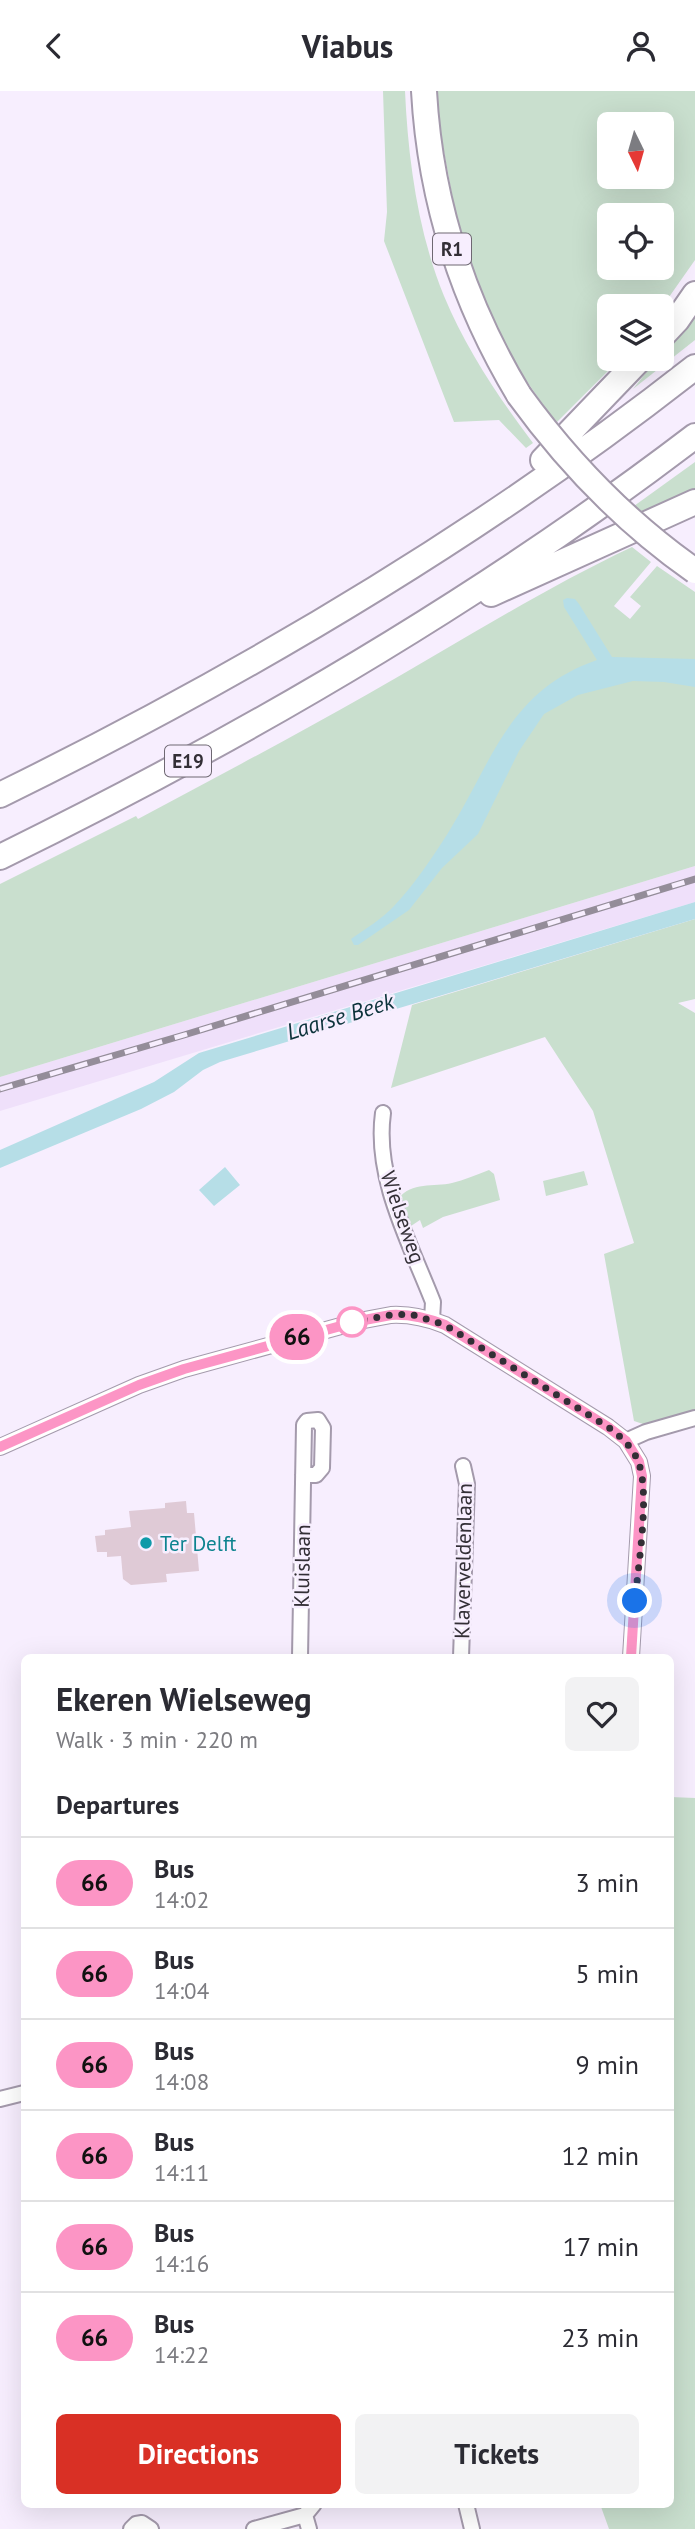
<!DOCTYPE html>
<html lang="en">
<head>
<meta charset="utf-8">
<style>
  body { margin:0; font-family:"PT Sans",sans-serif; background:#f2f2f3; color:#2b2b33; height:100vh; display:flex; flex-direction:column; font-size:26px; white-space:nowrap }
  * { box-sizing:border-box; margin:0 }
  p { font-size:23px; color:#7c7c81 }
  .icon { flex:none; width:38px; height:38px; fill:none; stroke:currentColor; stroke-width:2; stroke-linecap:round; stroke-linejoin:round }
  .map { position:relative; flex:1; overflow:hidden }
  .drawer { position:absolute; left:21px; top:1563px; width:653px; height:854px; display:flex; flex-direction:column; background:#fff; border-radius:10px; box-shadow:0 7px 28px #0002 }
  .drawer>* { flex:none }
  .badge { padding:0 14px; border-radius:23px; font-size:24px; line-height:46px }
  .needle { width:46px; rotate:175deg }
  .buttons { position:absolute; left:597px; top:21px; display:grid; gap:14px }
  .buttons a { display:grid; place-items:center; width:77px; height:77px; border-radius:10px; background:#fff; box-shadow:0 7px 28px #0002; font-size:35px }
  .you { position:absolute; width:35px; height:35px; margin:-18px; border:5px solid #fff; border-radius:50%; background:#1a73e8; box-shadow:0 0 0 10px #1a73e833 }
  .map>.badge { position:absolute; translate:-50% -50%; box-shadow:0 0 0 4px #fff }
  h2 { padding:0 35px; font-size:26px; line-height:63px }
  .round { display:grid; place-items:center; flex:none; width:74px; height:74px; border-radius:10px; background:#f2f2f3 }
  .head { display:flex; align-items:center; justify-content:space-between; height:119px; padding:0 35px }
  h1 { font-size:33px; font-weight:600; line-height:52px }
  .action { display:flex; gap:14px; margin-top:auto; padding:14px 35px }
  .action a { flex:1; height:80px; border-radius:10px; background:#d93025; color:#fff; font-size:28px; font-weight:600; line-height:80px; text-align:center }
  .action a+a { background:#f2f2f3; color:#2b2b33 }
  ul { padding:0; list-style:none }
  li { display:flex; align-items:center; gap:21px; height:91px; padding:0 35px; border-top:2px solid #e1e1e2 }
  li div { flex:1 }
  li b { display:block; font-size:26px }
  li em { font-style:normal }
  li .badge { min-width:77px; font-weight:700; text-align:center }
  header { display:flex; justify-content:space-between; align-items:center; height:91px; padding:0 35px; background:#fff; font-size:32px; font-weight:600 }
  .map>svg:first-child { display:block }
  .built { fill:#efe0fa }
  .green { fill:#c9dfce; fill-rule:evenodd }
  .water { fill:#b6dee7 }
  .building { fill:#dfcad6 }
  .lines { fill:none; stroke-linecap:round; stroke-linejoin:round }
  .street-casing { stroke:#a49aac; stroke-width:18 }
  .highway-casing { stroke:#a49aac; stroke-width:28 }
  .street { stroke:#fff; stroke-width:14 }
  .highway { stroke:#fff; stroke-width:24 }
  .rail-casing { stroke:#948d99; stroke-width:7 }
  .rail { stroke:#f7eefe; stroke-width:4.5; stroke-dasharray:13; stroke-linecap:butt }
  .highway-bridge-casing { stroke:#a49aac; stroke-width:28; stroke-linecap:butt }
  .highway-bridge { stroke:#fff; stroke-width:24 }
  .line-casing { stroke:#fff; stroke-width:16 }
  .line { stroke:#fc95c5; stroke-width:10 }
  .walk { stroke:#332f36; stroke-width:7; stroke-dasharray:0 12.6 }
  .stop-dot { fill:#fff; stroke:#fc95c5; stroke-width:3.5 }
  .culture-dot { fill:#0f9aa8; stroke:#f7eefe; stroke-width:2.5 }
  .labels { text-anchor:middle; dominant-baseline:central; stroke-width:5; stroke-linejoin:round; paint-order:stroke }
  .shield { fill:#f7eefe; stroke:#6e6872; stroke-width:2 }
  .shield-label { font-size:19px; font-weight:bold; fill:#332f36 }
  .street-label { font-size:21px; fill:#332f36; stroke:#f7eefe }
  .culture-label { font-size:21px; fill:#0d838f; stroke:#f7eefe; text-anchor:start }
  .water-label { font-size:23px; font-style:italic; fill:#0c333b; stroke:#f7eefe }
</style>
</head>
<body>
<header><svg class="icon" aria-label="back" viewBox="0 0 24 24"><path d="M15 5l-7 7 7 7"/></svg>Viabus<svg class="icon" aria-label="person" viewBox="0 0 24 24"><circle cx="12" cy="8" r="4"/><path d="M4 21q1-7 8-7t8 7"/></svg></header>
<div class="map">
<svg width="695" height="2438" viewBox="0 0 695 2438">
  <rect width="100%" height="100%" fill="#f7eefe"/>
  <path class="built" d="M695,775V811L0,1020V986Z"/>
  <path class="green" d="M383,0H405C408,68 418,142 444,205C466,258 499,307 533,352L526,357L499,329L454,331L384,150L387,121Z
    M436,0H695V169L662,216L609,215V268H620L556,332L497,248L463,162L436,18ZM609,33H662V86H609ZM609,124H662V177H609Z
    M695,219V249L633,298L657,268H662V263Z
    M695,371V399L642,421L634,415Z
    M632,456L651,471L614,515L630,528L641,515L630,506L657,475L695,501V775L0,986V793L136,725L138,728C215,687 292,646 368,603C456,553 541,499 632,456Z
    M695,828V908L678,912L695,922V1320L643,1333L634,1330L604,1163L634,1152L593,1020L545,946L391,997L412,914Z
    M489,1079L494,1083L500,1109L443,1126L423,1137L420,1129L408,1137L399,1107C411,1091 434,1096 452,1092C464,1089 476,1084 489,1079Z
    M584,1080L588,1094L546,1105L543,1090Z
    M670,1706L695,1707V2438H609L600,2413H670Z"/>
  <path class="water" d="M567,507L575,508L579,513L612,566L695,568V596L664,591L633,590L578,604L544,623L519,660L478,743L442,777L409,819L358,854H354L351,848C365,838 382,828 394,815C414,794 432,767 448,742C493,670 508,600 597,569L564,516L563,509Z
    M695,811V828L220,971L203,979L174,1001L141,1018L0,1077V1059L154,991L199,962Z
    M225,1076L240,1094L214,1115L199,1099Z"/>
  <path class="building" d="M186,1410L187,1422H194L199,1480L166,1483L167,1491L131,1494L123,1488L121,1465L107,1466V1461H97L95,1445L105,1444V1439L131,1436L129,1420L165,1417V1412Z"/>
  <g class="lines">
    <g class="street-casing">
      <path id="street" d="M383,1022C374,1087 410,1152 433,1211L432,1229
        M626,1350L646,1341L695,1327
        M0,1356L139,1294L184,1278L359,1230L391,1224C411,1223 427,1227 445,1234L608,1336L626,1350L639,1371L642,1385L631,1566
        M300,1566L304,1334L307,1330L318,1329L323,1337L322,1377L316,1384H303
        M461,1566L467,1393L463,1375
        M0,2008L24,2002
        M466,2413L472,2438
        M131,2438L136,2433L142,2432L151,2438
        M254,2438L305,2424
        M309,2438L305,2424L314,2413"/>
    </g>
    <g class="highway-casing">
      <path id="highway" d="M424,0C430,108 463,211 519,304
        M662,245L677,229L695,203
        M543,369L640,268
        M491,503L695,411
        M0,704C244,584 480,445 695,276
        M0,766C243,647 479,510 695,345"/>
    </g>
    <use href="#street" class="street"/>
    <use href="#highway" class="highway"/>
    <g class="rail-casing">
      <path id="rail" d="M0,998L184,944L695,788"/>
    </g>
    <use href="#rail" class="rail"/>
    <g class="highway-bridge-casing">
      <path id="highway-bridge" d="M519,304C569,373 625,431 695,480"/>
    </g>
    <use href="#highway-bridge" class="highway-bridge"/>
  </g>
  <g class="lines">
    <g class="line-casing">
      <path id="line" d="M0,1356L139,1294L184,1278L359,1230L391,1224C411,1223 427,1227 445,1234L608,1336L626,1350L639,1371L642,1385L631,1566"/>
    </g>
    <use href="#line" class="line"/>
    <path class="walk" d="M352,1231L391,1224L410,1223L445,1234L608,1336C621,1346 634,1357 639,1373C650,1405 638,1475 635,1510"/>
  </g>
  <circle class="stop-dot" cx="352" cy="1231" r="14"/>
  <circle class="culture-dot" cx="146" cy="1452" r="7"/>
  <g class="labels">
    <g class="shield">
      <rect x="433" y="142.5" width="38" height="31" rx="5"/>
      <rect x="165" y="654.5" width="46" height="31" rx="5"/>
    </g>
    <g class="shield-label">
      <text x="452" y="158">R1</text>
      <text x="188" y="670">E19</text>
    </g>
    <g class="street-label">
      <text transform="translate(403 1126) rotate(71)">Wielseweg</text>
      <text transform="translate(463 1470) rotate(-89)">Klaverveldenlaan</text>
      <text transform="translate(302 1475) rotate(-89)">Kluislaan</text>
    </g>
    <g class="culture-label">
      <text x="160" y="1452">Ter Delft</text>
    </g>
    <g class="water-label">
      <text transform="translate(340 925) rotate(-17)">Laarse Beek</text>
    </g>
  </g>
</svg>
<div class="buttons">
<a><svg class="needle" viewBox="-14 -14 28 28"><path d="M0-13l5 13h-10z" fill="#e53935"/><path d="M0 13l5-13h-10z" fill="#7c7c81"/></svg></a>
<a><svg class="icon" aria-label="locate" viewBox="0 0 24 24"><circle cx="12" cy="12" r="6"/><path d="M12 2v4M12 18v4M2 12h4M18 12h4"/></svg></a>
<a><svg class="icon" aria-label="layers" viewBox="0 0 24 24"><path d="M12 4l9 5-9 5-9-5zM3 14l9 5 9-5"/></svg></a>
</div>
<div class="you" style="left:635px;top:1510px"></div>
<b class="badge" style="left:297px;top:1246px;background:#fc95c5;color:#111">66</b>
<section class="drawer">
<div class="head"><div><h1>Ekeren Wielseweg</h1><p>Walk · 3 min · 220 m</p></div><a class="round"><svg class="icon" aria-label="heart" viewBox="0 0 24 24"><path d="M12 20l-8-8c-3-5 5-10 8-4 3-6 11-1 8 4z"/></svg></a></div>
<h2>Departures</h2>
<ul>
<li><span class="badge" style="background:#fc95c5;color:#111">66</span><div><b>Bus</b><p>14:02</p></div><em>3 min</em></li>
<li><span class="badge" style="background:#fc95c5;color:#111">66</span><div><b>Bus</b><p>14:04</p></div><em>5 min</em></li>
<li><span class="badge" style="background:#fc95c5;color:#111">66</span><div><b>Bus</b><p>14:08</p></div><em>9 min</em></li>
<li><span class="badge" style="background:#fc95c5;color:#111">66</span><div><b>Bus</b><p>14:11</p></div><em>12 min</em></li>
<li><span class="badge" style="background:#fc95c5;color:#111">66</span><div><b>Bus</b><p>14:16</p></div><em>17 min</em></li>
<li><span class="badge" style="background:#fc95c5;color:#111">66</span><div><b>Bus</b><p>14:22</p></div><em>23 min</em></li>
</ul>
<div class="action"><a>Directions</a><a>Tickets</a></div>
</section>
</div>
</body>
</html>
